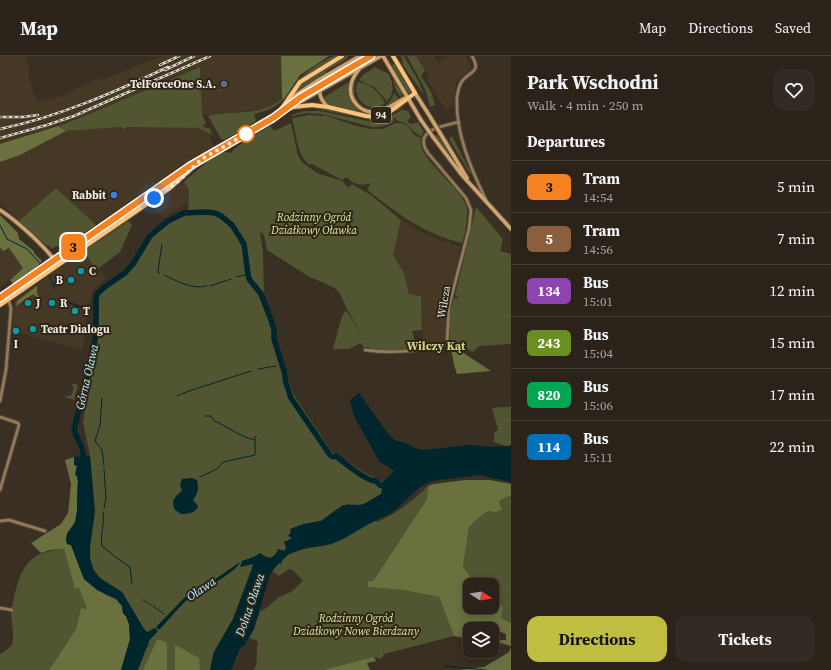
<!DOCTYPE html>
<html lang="en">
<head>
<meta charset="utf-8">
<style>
  body { margin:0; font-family:"Source Serif 4",serif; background:#332b23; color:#f1f3f6; height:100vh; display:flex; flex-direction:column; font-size:15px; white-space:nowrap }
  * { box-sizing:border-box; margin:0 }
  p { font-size:13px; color:#a6a4a2 }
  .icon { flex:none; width:22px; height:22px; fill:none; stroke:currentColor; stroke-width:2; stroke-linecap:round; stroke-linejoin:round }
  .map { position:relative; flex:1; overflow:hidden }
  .side { display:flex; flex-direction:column; background:#2b231a; width:320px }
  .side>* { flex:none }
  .badge { padding:0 8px; border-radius:6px; font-size:14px; line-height:26px }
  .needle { width:26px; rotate:102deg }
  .fabs { position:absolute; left:463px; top:522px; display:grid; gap:8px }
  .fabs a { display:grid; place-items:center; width:36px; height:36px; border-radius:8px; background:#2b231a; box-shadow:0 2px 10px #0003,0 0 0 1px #474039; font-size:20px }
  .you { position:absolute; width:20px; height:20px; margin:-10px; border:3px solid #fff; border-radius:50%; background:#1a73e8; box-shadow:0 0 0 6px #1a73e833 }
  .map>.badge { position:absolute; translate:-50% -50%; box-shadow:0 0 0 2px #fff }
  h2 { padding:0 16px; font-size:15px; line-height:36px }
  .round { display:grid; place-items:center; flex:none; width:42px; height:42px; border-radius:12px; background:#332b23 }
  .overview { display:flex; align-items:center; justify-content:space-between; height:68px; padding:0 16px }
  h1 { font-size:19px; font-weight:700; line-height:30px }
  .button { display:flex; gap:8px; margin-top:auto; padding:8px 16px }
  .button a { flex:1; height:46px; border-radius:12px; background:#c0be40; color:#111; font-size:16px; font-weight:700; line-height:46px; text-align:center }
  .button a+a { background:#332b23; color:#f1f3f6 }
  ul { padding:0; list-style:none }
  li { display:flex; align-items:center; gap:12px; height:52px; padding:0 16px; border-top:1px solid #474039 }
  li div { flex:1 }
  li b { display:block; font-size:15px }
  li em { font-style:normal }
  li .badge { min-width:44px; font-weight:700; text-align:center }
  header { display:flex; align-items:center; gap:24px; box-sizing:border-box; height:56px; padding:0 20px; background:#2b231a; border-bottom:1px solid #474039 }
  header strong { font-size:19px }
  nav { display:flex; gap:22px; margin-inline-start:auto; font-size:14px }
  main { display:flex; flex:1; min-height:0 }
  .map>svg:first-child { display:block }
  .built { fill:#453824 }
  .green { fill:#515532 }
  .forest { fill:#6a703e }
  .water { fill:#00262d }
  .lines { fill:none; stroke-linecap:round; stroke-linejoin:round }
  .stream { stroke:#00262d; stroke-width:1 }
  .river { stroke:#00262d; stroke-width:5.5 }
  .street-casing { stroke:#564d41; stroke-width:4.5 }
  .secondary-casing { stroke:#564d41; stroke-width:5.5 }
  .primary-casing { stroke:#564d41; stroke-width:6 }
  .street { stroke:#977b59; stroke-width:2.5 }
  .secondary { stroke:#d1a46d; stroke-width:3.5 }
  .primary { stroke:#ffc47b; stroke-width:4 }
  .tram { stroke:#ded8cf; stroke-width:1 }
  .rail-casing { stroke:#ded8cf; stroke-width:2.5 }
  .rail { stroke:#2e2518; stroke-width:1; stroke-dasharray:3; stroke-linecap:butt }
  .secondary-bridge-casing { stroke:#564d41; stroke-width:5.5; stroke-linecap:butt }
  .secondary-bridge { stroke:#d1a46d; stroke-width:3.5 }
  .line-casing { stroke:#fff; stroke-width:9 }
  .line { stroke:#f58220; stroke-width:6 }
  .walk { stroke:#f1ebe2; stroke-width:4; stroke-dasharray:0 7.2 }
  .service-dot { fill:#5c6f8a; stroke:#2e2518; stroke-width:1.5 }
  .stop-dot { fill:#fff; stroke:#f58220; stroke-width:2 }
  .shop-dot { fill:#3f7fe0; stroke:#2e2518; stroke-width:1.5 }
  .culture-dot { fill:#0f9aa8; stroke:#2e2518; stroke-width:1.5 }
  .labels { text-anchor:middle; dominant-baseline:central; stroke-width:4; stroke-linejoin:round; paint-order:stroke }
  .shield { fill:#2e2518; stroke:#b6b0a5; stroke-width:1 }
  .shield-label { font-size:10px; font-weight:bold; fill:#f1ebe2 }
  .poi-label { font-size:11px; font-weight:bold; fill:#f1ebe2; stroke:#2e2518; text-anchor:start }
  .park-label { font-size:11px; font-style:italic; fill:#dfea9a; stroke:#2e2518 }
  .street-label { font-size:11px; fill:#f1ebe2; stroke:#2e2518 }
  .neighbourhood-label { font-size:12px; font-weight:bold; fill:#d3d385; stroke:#2e2518 }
  .water-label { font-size:12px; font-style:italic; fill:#b5f0fc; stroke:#2e2518 }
</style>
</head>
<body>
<header>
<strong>Map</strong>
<nav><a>Map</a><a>Directions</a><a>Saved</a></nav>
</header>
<main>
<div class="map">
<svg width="511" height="614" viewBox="0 0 511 614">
  <rect width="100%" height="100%" fill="#392f22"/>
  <path class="built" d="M0,0H25L29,11V22L36,45L53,43L57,40L59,41L99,22L101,24L162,0H281L282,42L279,45L266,52L256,54L210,59L202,58L200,11L85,60L0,88Z
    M416,0H434L437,6L449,0H465L472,12L455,26L456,28L453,49L446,54L426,23L429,20Z
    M121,71L125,73L127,71L199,72L208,76L214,91L183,109L96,169L56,132L19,165L0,147V106L20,99L66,75Z
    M184,126L189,134V146L163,162L153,148Z
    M401,164L426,178L440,184L461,191L446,254V282L445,284L439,288L423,291L421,240L409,238L404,217L393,199Z
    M0,178L23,212L0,232Z
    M84,195L99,218L102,216L107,222L92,235L90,247L86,248L85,251L66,244L64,246L84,254L87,262L82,294L12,275L15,243Z"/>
  <path class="green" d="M333,0H339L305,20L294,30C303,16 319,7 333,0Z
    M346,0H348L347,3L326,15V18L293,37C306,20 328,11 346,0Z
    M401,0H404L419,26L424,39L402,8L403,7Z
    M407,0H416L425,14L421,20L431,36L435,49L430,51L425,33Z
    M395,7L411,34V36L408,37L391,10Z
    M200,11L202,58L206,67L203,69L206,72H209L213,79L199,72L127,71L125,73L121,71L66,75L58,70L85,60Z
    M375,11L382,15L388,17C405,45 370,64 358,41C356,36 355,31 358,26C369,27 378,35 384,45L383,46L384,47L387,45L374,31L359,24L363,19Z
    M393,21L402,36L401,42L395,32Z
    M349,26C349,29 348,34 349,38C352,52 366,60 379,58C386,56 393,51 399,47C389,54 382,59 369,59L332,50L326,47L323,43L326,40Z
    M353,27H355C349,56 386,64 394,37L398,42L397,44C391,48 385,53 378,54C360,57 350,42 353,27Z
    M282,42L284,43C275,52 266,55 254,58L256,65L244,73H241L242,74L224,84L221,83L208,60C231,54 263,61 282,42Z
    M317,50L371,63L388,59L401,51L402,52L385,61L372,64L317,53Z
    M402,54L408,55L411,61L407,65C410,69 413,68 418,66L424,76L421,80C410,76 411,66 397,65L395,61L394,62V65C388,70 380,71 372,71L321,58L306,57L292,60L291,59L305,55H320L373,66L385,63Z
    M309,59L327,60L356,70L372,73H383L396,67H402L408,70L414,79L421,82C416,102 458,128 466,149C468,157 467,166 465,174H466L462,187C422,177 400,159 367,134L370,129L369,127C362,131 352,128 347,121L342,124L312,108L310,109C296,99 297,78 292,63L293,62Z
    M291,67L298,100L303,107L317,117L342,125L349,132L352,128L371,139L401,164L393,199L404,217L409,238L421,240L422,274L412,275L417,292L414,293L411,286L409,285L408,294C395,295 383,295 370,293L369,291L364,292L361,287L349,293H333L342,260L346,254L363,281L347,253L340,238L335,232L308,220L267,194L264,179L260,176L263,197L264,244L273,264L277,285L293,338L332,396L367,418L383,426L382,437L366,447L360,449L347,448L337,453L321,465L304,468L290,473L292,482C289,486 285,486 286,492L284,495L277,496L275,499L270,502L262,499L253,509L233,563L214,596L210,614H133L149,588V585L144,573L122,536L112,532L96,519L93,513L90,502L87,400H90L83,366L97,285L99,258L98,243L101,236L129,216L154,179L173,164L188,158L189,134L184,126C192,119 215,97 225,96C227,96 229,97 231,97C238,87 260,76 270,70L274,75Z
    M437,78L465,120L435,81Z
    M452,80L471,117L470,118L449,83Z
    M56,132L96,169L61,194L58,190H56L52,193L48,189L47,190L19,165Z
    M476,151L503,183L500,195L511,198V288L479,290L473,296L465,292L467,289L453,288V286L450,287L449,259L453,244L454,242L457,243L458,241L455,240Z
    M128,165L132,169L120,196L96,214L84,195Z
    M70,327L78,329L74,344L65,341L66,340H70L72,338L74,332Z
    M511,350V389L506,390L494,386V377L498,374L492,352C499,350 506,353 511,350Z
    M428,430L427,443L373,525H368V531L403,534L439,541L454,580L384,598L382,602L379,603L376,601L323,614H254C259,606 255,595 258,586L249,581L254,573L260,555L265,553L279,541L291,536L303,525L293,514L289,513L279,520L272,515L279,507L281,508C289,489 316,494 331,488C347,483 361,471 376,464L377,466C399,456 411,446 428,430Z
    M511,439V567L500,562L493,545L497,535L492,531V529H488L485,527L483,529H470L468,528L463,511L469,471L483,458L489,455L502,452L499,445Z
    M64,493L75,533L79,532L87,553L81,552L76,573L49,614H0V598C4,595 10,593 12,588C15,579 11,566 11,557C12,549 14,541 16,533C24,504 34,496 64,493Z"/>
  <path class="forest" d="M281,0H329L300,19L284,43L282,42Z
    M58,70L66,75L20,99L0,106V88Z
    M0,159L18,177L19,183L34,195V197L42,205L35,214L14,229L10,224L23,212L9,192L3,195L0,191Z
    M37,230V238L41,244L33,238L16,250L17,245Z
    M453,290L491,315L457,318L454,309L451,292Z
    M74,401V409L77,410L76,416L78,425L77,455L75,466L67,477V488L71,489L84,523L106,539L116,543L122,550L123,557L126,560L129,568L130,584L121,614H49L76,573L81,552L87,553L79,532L75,533L64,493L50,494L41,497L31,487L61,468L68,457L71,428L65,404Z
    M465,424H490L511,428V439L499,445L502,453L496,456L489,455L483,458L469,471L463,511L471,522L468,528L470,529V551H492V531L497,535L493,545L503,551L501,562L511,567V590L497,586V584H506V578L495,574L492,576V573H470V583L454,580L439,541L403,534L368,531V525H373L427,443L428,430L434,428Z
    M157,584H161L167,587V614H143Z
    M175,589L199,602L200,614H175Z
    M511,591V614H459L484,611L509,596Z
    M374,601L376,605L367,607L370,614H323Z"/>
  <path class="water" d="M359,337L389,379L395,384L408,388L414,392L424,394L469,389L492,391L511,390V426L479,419L432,425L420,431L393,456L367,469L343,483L331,488L306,492L289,498L281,505V508L279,507L270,518L254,573L244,590L240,592L231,614H210L214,596L233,563L252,513L253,508L240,511L242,505C248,503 255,501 260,497C268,504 275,503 278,493L284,495L286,492L284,485H287L292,482L288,480L291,476L290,473L304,468L321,465L343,449H360L366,447L381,438L383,426L394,415L379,405L354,360L350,344Z
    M90,400L95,455L90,491V502L93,513L100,522L122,536L144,573L147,576L155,572L158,575L149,585L138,614H121L130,583L129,568L126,560L123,557L122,550L116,543L97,534L84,523L71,489L67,488C63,478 72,474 75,466C79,452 76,439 78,425L77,420L75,419L77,410L74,409V401Z
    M192,422L197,424C199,433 198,437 193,444L198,450C196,457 188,458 181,458L175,454C171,445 174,441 182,435L180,429L182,423Z
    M240,506C235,518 203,532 192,540C180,549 170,563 159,574L156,571L185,541L200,531L214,524Z"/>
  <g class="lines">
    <path class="stream" d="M0,169L7,183L27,193L46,214
      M48,217L55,233
      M160,218L158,215L162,188
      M164,219C177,225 192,234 207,230
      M237,221L248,218
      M210,230L231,223
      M65,245L85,253L96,250
      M280,311H283
      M258,313L276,310
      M177,340L189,335L251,315
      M102,342L100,369L95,385L102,394L104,409
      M205,360H211L214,365C228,370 239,381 255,384
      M200,421L217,413L223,406L255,399V382L256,380
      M104,452L106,442L104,413
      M103,456C105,467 100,478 102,490L118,503L130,511L132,528
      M143,544L151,549
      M153,550L164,558
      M445,610L486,614"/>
    <path class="river" d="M85,408L82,392L74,374L81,345L87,328L92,295L96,279V244L97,238L106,230L125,217L133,208L150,180L168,165L184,157L205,156L215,157L221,160L232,169L244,188L248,218L249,223L261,238L271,264L274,274V283L284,315L286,327L291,342L330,399L333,401L336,400C344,407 368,426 376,425L380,429L388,431"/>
    <g class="street-casing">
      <path id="street" d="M472,0C481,16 472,14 463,24C459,28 458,35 457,41C455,76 471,113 486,144
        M365,294C394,298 413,295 442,290L447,287L449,250L469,173L471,154L466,142L428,97C412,74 443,70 459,66
        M0,345L6,314L11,252L8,243
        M0,361L18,367L19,369L0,434
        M0,465L9,464L45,475
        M0,552L12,554"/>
    </g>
    <g class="secondary-casing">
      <path id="secondary" d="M383,0L421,64
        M360,12C356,17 352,22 351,29C348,44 361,58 377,56C388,54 397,45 408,41
        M325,21C317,31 318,42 328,51
        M415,37L429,59
        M290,43L317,25L360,0
        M293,50L381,0
        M440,77L467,122
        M433,81L461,118L511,173
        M0,154C17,165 47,192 58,209"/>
    </g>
    <g class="primary-casing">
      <path id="primary" d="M278,58L300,26L342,0
        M0,249L170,132L202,103L278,58L293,51L312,49L328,51L366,60L375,61L384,59L395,52L415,37L393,0"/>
    </g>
    <use href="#street" class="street"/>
    <use href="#secondary" class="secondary"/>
    <use href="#primary" class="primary"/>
    <path class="tram" d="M0,242L190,110L276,60L301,41L371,0"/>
    <g class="rail-casing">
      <path id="rail" d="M160,9L179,0
        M165,14L194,0
        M0,61H23L38,59
        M0,73C58,61 115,36 168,11
        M0,82L47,69L74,60L210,0"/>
    </g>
    <use href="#rail" class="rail"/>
    <g class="secondary-bridge-casing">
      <path id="secondary-bridge" d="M429,59L440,77
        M421,64L433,81"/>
    </g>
    <use href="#secondary-bridge" class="secondary-bridge"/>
  </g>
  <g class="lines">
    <g class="line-casing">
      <path id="line" d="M0,242L190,110L273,62L301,41L371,0"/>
    </g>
    <use href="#line" class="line"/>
    <path class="walk" d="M154,142L176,127L202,103L246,78"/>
  </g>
  <circle class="service-dot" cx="224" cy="28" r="4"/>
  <circle class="stop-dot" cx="246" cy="78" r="8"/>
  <circle class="shop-dot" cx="114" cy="139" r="4"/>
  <g class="culture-dot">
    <circle cx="81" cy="215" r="4"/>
    <circle cx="71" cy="224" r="4"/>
    <circle cx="28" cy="247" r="4"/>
    <circle cx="52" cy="247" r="4"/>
    <circle cx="75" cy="255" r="4"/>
    <circle cx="33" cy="273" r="4"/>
    <circle cx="16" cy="275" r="4"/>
  </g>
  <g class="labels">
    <rect class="shield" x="371" y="51" width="20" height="16" rx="3"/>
    <g class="shield-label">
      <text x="381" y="59">94</text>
    </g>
    <g class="poi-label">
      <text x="216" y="28" text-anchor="end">TelForceOne S.A.</text>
      <text x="106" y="139" text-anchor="end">Rabbit</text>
      <text x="89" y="215">C</text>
      <text x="63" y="224" text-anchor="end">B</text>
      <text x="36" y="247">J</text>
      <text x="60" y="247">R</text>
      <text x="83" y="255">T</text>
      <text x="41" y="273">Teatr Dialogu</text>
      <text x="16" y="288" text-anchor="middle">I</text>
    </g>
    <g class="park-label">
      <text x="314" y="161">Rodzinny Ogród<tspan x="314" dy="13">Działkowy Oławka</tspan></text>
      <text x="356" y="562">Rodzinny Ogród<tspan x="356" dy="13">Działkowy Nowe Bierdzany</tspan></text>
    </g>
    <g class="street-label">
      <text transform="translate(444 246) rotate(-80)">Wilcza</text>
    </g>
    <g class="neighbourhood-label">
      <text x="436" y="290">Wilczy Kąt</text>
    </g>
    <g class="water-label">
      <text transform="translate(87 321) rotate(-77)">Górna Oława</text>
      <text transform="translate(201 533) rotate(-34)">Oława</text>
      <text transform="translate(250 549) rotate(-71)">Dolna Oława</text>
    </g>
  </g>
</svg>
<div class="fabs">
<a><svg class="needle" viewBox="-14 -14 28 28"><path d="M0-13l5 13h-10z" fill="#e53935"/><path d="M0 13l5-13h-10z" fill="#a6a4a2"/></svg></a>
<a><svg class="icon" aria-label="layers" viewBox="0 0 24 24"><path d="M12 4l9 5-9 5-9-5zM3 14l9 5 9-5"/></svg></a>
</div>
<div class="you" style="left:154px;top:142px"></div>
<b class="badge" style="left:73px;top:191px;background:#f58220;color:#111">3</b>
</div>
<section class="side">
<div class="overview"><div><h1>Park Wschodni</h1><p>Walk · 4 min · 250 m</p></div><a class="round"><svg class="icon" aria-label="heart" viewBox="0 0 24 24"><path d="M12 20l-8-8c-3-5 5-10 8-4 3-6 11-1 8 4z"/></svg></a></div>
<h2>Departures</h2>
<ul>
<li><span class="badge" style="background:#f58220;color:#111">3</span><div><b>Tram</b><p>14:54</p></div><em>5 min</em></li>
<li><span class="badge" style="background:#8b5e3c;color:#fff">5</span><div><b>Tram</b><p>14:56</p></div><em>7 min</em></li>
<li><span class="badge" style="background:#8e44ad;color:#fff">134</span><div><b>Bus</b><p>15:01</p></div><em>12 min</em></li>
<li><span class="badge" style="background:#6b8e23;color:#fff">243</span><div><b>Bus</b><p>15:04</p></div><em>15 min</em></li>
<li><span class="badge" style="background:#00a651;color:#fff">820</span><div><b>Bus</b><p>15:06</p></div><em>17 min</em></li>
<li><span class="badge" style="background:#0072bc;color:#fff">114</span><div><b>Bus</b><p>15:11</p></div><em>22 min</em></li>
</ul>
<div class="button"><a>Directions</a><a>Tickets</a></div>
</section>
</main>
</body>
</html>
